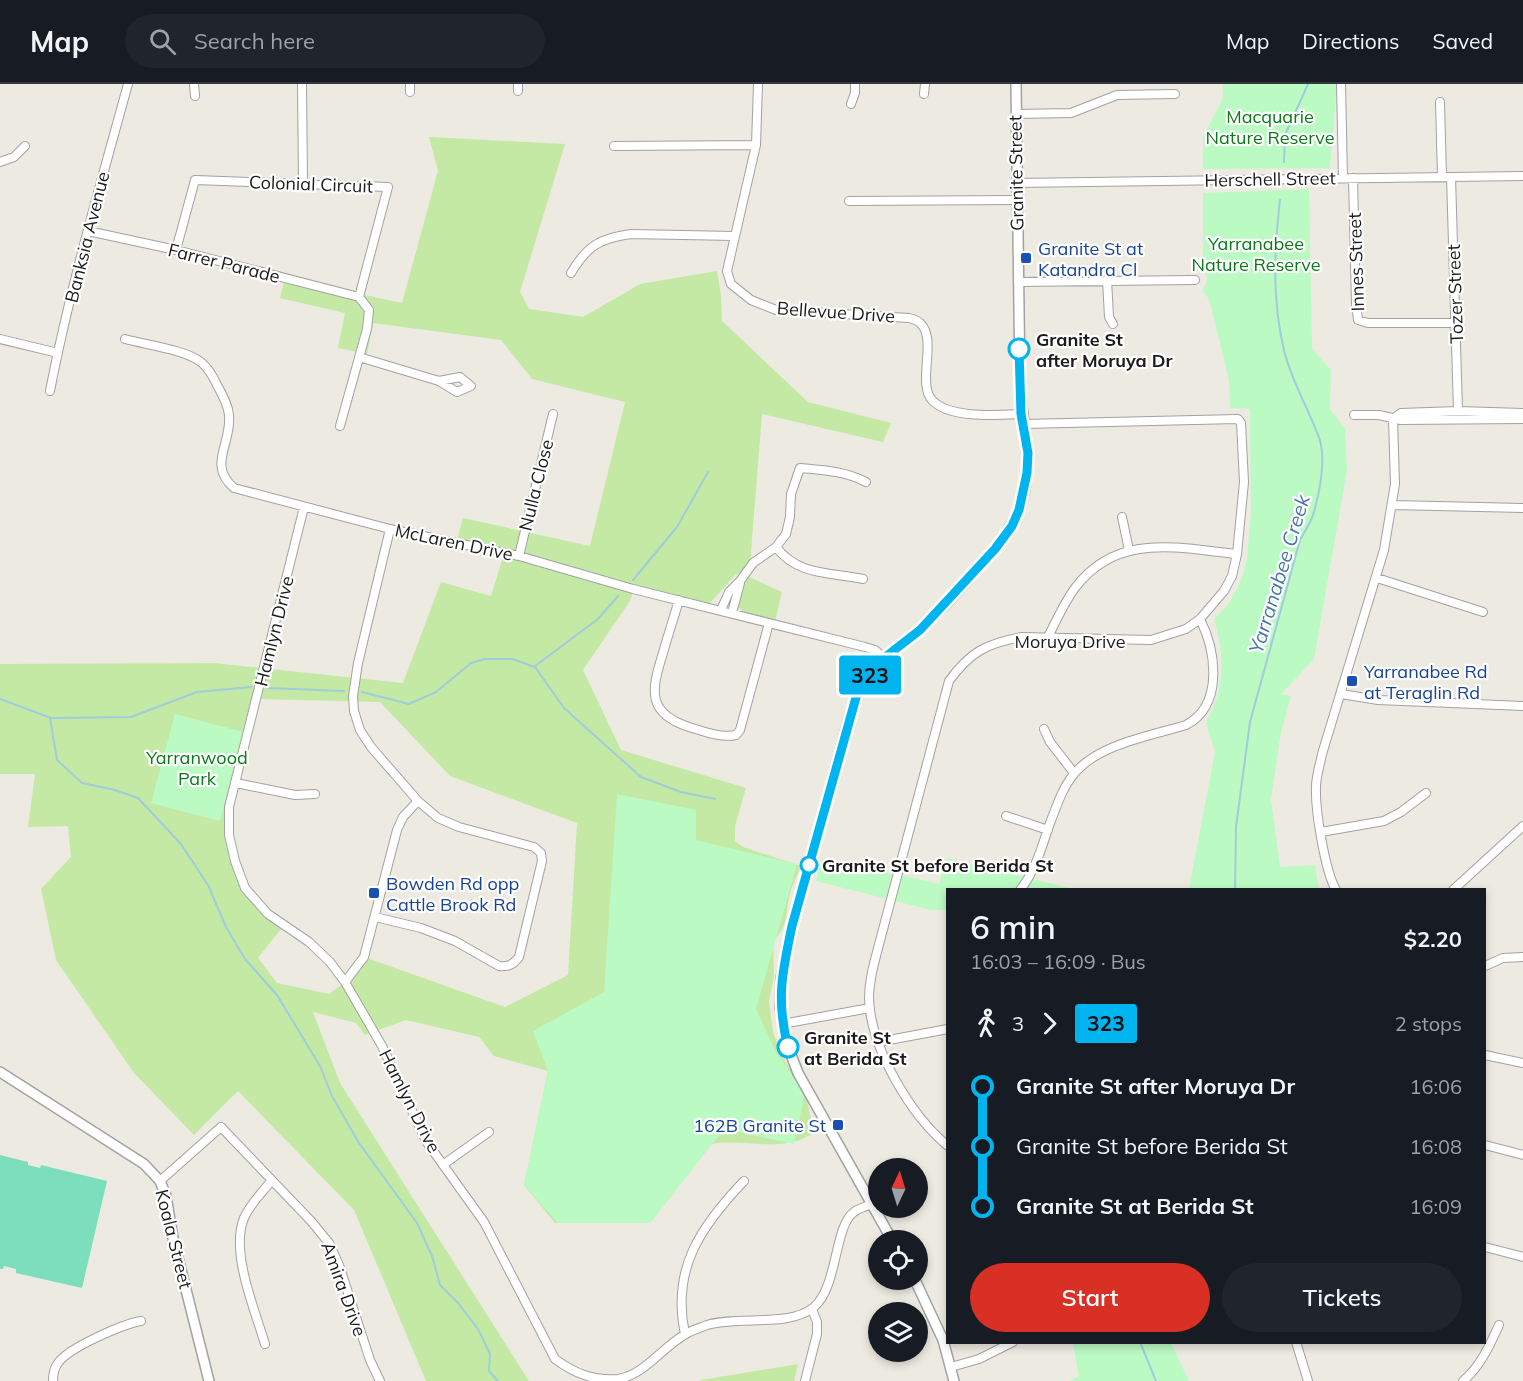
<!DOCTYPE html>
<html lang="en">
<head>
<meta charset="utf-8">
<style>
  body { margin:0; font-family:Mulish,sans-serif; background:#20242c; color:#f1f3f6; height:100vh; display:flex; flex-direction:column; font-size:22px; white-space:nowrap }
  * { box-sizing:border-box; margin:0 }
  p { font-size:20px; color:#9ea1a6 }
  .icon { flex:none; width:33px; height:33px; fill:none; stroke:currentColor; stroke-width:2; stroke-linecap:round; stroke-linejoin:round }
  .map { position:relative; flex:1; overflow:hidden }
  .sheet { position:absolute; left:946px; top:804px; width:540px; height:456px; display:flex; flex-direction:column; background:#171b24; border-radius:0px; box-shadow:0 3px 9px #0003 }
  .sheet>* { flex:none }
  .badge { padding:0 12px; border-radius:4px; font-size:21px; line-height:39px }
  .needle { width:39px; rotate:4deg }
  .fabs { position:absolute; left:868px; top:1074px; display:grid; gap:12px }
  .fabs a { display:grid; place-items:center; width:60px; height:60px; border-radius:50%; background:#171b24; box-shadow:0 3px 9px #0003; font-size:30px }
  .map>.badge { position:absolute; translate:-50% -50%; box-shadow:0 0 0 3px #fff }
  .legs { display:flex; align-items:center; gap:9px; height:66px; padding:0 24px; font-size:20px }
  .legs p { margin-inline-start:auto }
  .overview { display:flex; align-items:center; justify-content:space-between; height:102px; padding:0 24px }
  h1 { font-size:33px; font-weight:600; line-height:45px }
  .primary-button { display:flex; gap:12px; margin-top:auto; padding:12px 24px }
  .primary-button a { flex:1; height:69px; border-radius:36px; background:#d93025; color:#fff; font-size:24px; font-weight:600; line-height:69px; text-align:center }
  .primary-button a+a { background:#20242c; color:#f1f3f6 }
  ul { padding:0 24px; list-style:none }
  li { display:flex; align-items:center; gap:21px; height:60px; font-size:22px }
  li i { display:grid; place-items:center; width:9px; height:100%; margin:0 8px; background:currentColor }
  li i::after { content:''; width:15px; height:15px; margin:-8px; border:4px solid; border-radius:50%; background:#171b24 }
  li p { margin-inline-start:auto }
  li:first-child i { background:linear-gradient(#0000 50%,currentColor 0) }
  li:last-child i { background:linear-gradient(currentColor 50%,#0000 0) }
  header { display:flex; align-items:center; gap:36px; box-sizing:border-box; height:84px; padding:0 30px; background:#171b24; border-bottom:2px solid #363941 }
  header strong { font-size:28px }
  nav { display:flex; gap:33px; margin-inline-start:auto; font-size:21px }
  .search { width:420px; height:54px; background:#20242c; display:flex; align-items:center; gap:15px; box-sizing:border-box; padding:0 21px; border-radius:33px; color:#9ea1a6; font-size:22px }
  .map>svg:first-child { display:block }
  .grass { fill:#c3e9a5; fill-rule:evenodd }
  .park { fill:#bbfac3 }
  .pitch { fill:#7ddebd }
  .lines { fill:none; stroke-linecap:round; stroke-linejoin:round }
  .stream { stroke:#a0ccdc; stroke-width:2 }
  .minor-casing { stroke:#a2a2a2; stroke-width:10 }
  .tertiary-casing { stroke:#a2a2a2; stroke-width:12 }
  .minor { stroke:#fff; stroke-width:8 }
  .tertiary { stroke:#fff; stroke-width:9 }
  .line-1-casing { stroke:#fff; stroke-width:14 }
  .line-1 { stroke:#00b5ef; stroke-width:9 }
  .transit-dot { fill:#1a4fb4; stroke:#fff; stroke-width:2 }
  .stop-1-dot { fill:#fff; stroke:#00b5ef; stroke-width:3 }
  .labels { text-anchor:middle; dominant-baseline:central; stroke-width:4.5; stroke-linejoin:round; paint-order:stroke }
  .park-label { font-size:18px; fill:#0a7918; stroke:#fff }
  .street-label { font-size:18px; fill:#1b1b1b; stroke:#fff }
  .transit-label { font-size:18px; fill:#164399; stroke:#fff; text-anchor:start }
  .stop-label { font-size:18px; font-weight:bold; fill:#1b1b1b; stroke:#fff; text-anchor:start }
  .water-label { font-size:20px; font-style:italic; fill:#4875ab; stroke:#fff }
</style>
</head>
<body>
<header>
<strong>Map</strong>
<div class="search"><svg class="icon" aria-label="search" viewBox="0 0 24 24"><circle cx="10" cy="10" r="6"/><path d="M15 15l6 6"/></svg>Search here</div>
<nav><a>Map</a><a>Directions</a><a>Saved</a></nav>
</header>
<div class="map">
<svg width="1523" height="1297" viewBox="0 0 1523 1297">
  <rect width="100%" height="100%" fill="#edeae1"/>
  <path class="grass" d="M429,53L565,60L520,208L529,225L583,233L640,200L717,187L721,212L722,237L808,318L891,339L883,358L762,330L749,493L782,508L775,537L744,528L737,522L745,497L748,493L736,490L710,519L634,505L630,517L583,586L621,666L746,704L735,742V757L743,763L801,782C797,792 791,803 789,814C785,834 788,841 773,858L774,892L769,917L773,948L782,973L805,1009L813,1043V1049C785,1070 744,1054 711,1060L650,1139H555L524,1101L548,987L494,972L479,953L406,936L365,951L356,939L313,928L340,999L529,1297H426L354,1126L238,1007L194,1051L134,989L56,876L41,805L71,773L68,742L28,743L35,690H0V580L214,579L403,599L441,498L491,512L504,470L456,460L463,434L590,462L625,318L532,295L501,256L373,239L367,270L338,264L345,229L280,214L285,194L402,219L438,87ZM257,615L380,618L450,692L577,739L568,891L505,923L364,873L345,898L329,910L277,899L258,874L284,841L245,804L229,751V723Z
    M798,1280L794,1297H700L701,1296Z"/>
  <path class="park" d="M1223,0H1337L1330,84L1203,85V53L1223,14Z
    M1309,105L1312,265L1331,286L1330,325L1345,345L1347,386L1314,575L1281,610L1291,612L1281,648L1271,715L1280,783L1315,781L1319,805H1189L1215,668L1206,639C1225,606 1225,570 1214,535L1226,523L1236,507L1243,491L1247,474L1251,428L1250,325L1230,324L1229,296L1209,215L1202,206C1209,197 1208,194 1203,184V109Z
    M175,630L243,648L220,737L151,719Z
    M617,710L696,726V756L797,780L756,925L776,968L805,1009L794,1060L724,1045L650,1139H558L524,1101L548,987L533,947L604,908Z
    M822,774L939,800L946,774L1074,805L948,806V826H931L816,797Z
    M1073,1259H1171L1189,1297H1069L1079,1292Z"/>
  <path class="pitch" d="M0,1071L28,1078V1081L40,1084L41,1081L107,1097L82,1204L16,1189V1185L4,1182L3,1185H0Z"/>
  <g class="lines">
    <path class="stream" d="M1284,78L1285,51L1308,0
      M633,496L677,443L708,388
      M535,583L564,624L641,693L681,708L715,715
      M267,604L344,607
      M362,608L409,620L436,608L471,579L485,575H513L534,583L598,535L618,512
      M0,615L51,634L131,633L197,608L251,603
      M50,634L57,676L82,699L115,706L138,714L181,760L208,801L226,843L245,875L277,911L320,982L332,1012L359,1059L417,1139L432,1172L440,1201L458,1219L478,1245L490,1270L489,1287L498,1297
      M1235,806L1236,743L1250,638L1300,456C1305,447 1312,437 1314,428C1320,406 1327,372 1318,351C1307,322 1291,296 1284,266C1272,216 1274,167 1280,116
      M1140,1258L1156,1297"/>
    <g class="minor-casing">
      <path id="minor" d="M194,0L195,12
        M302,0L303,99
        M758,0L756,61L727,187L731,200L751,216L776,226L909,234C913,235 919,237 921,240C937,256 917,300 932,316C949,335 998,331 1021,330
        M1341,0L1343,94
        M518,7V0
        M410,8V0
        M924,10L925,0
        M1440,18L1442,93
        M851,20L855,9V0
        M1016,30L1071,29L1117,11L1175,10
        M614,62L756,61
        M0,78L14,73L25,62
        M1451,93L1458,327
        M1353,94L1356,220L1358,236L1368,239H1456
        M1016,99L1523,92
        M849,117L1016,116
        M88,147L176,166L359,213
        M176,166L195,96L388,103L359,213
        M571,189C587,162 600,154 631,150L734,152
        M1107,196L1109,233L1113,240
        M1018,198L1195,196
        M0,255L58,269
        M125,255C147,261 183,265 201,278C208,284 213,292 217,301C222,310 228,320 229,331C232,360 207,381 234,404L390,445L519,472L633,505L865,563L875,566L884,574
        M359,273L439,297L460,293L471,302L457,308L439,297
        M50,307C70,204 100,102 128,0
        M1354,331H1379L1401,336L1523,335
        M1393,335L1401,329L1458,327L1523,329
        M340,342L367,245L369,226L359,213
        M1393,421L1523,424
        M304,423L229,723V751L235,777L245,804L268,830L309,858L330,878L345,898L382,962L426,1057L484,1138L555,1275C574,1289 593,1297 618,1295C645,1291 663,1262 686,1250C692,1246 700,1244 707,1241C739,1231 789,1244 814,1223C838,1203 834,1142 854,1128C859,1124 866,1123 871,1120
        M1122,433L1129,466
        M776,463C798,492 830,488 863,495
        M519,472L553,330
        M1377,494L1483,528
        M679,516C674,533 668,551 663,569C651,607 646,630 692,644C706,648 721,654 736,651L740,646L769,539
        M721,526L729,508L740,497L753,479L776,463L786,450L790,433L791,410L800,384C823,386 845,387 866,398
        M732,529L740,499
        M1048,553C1056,537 1064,519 1075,504C1117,448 1177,464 1237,470
        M1341,610L1378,616L1523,622
        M1044,645L1050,658L1074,689
        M236,699L295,711L315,710
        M1006,732L1048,746
        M1321,748L1384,737L1401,728L1426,709
        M1020,806C1036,786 1042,762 1050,739C1057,722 1062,704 1074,690C1098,660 1151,652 1186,641C1224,621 1216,567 1200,535
        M1336,806C1325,787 1315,726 1316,703C1316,692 1320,681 1322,670L1384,466L1395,400L1393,335
        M1453,806L1523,742
        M375,833L421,844L455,857L499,882C508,883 513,881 519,873L542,777L541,769L534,763L459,743L438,734L418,717L371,663L360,646L354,627L353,612L358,579L390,445
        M1485,882L1503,874L1523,873
        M345,898L364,873L397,746L403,733L418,717
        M782,940L870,924
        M878,958L948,945
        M1485,971L1523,979
        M1485,1061L1523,1071
        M948,1062C911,1032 870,963 869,914C869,898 873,883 877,868L949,597C970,568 987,559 1022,553L1151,556L1186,545L1200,535L1224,507L1232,492L1237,470L1244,398L1241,339L1238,335L1023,340
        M444,1080L489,1048
        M160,1097L221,1043L311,1137L329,1159L339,1181L370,1276L380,1297
        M1485,1163L1523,1173
        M685,1250C671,1185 701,1142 744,1097
        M1296,1258L1308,1297
        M265,1260C255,1226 230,1168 244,1134C250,1120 262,1109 271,1097
        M951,1283L979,1275L1013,1258
        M53,1297C53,1291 54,1284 58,1279C68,1264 123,1240 141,1237
        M805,1297L817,1250V1238L812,1225
        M1463,1297C1480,1283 1490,1261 1499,1241"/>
    </g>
    <g class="tertiary-casing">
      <path id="tertiary" d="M0,988L144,1080L160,1097L166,1112L173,1154L209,1297
        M892,1156L798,989L788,963L780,923L781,895L792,842L848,638C862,588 882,578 919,546C935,532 950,516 964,500C988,472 1015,447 1024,409C1032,373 1022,336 1020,300L1016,0
        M915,1196L943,1256L954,1297"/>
    </g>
    <use href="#minor" class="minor"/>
    <use href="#tertiary" class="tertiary"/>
  </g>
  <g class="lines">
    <g class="line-1-casing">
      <path id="line-1" d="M788,963C776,916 782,889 792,842L857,610L884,574L920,546L995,465L1012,442L1019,426L1027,389L1028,369L1021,330L1019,265"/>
    </g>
    <use href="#line-1" class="line-1"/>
  </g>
  <g class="transit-dot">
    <rect x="1020" y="168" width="12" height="12" rx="3"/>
    <rect x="1346" y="591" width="12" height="12" rx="3"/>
    <rect x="368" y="803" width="12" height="12" rx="3"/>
    <rect x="832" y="1035" width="12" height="12" rx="3"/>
  </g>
  <g class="stop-1-dot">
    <circle cx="1019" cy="265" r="10"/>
    <circle cx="809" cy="781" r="8"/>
    <circle cx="788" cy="963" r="10"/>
  </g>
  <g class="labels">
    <g class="park-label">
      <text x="1270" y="32">Macquarie<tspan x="1270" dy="21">Nature Reserve</tspan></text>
      <text x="1256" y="159">Yarranabee<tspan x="1256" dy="21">Nature Reserve</tspan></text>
      <text x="197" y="673">Yarranwood<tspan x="197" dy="21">Park</tspan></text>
    </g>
    <g class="street-label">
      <text transform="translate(1016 89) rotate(-91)">Granite Street</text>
      <text transform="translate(1270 95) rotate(-1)">Herschell Street</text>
      <text transform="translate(311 100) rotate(2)">Colonial Circuit</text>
      <text transform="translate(87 153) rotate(-76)">Banksia Avenue</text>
      <text transform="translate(1356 178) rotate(-92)">Innes Street</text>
      <text transform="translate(224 179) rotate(14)">Farrer Parade</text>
      <text transform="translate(1455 210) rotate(-92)">Tozer Street</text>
      <text transform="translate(836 228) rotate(4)">Bellevue Drive</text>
      <text transform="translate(536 401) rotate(-76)">Nulla Close</text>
      <text transform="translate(454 458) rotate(12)">McLaren Drive</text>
      <text transform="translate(274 547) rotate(-76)">Hamlyn Drive</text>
      <text x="1070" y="557">Moruya Drive</text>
      <text transform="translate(410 1017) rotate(63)">Hamlyn Drive</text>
      <text transform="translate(174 1155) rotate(76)">Koala Street</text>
      <text transform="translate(344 1205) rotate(70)">Amira Drive</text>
    </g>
    <g class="transit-label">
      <text x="1038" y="164">Granite St at<tspan x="1038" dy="21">Katandra Cl</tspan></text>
      <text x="1364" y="587">Yarranabee Rd<tspan x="1364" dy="21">at Teraglin Rd</tspan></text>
      <text x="386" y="799">Bowden Rd opp<tspan x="386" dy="21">Cattle Brook Rd</tspan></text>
      <text x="826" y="1041" text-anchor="end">162B Granite St</text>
    </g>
    <g class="stop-label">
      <text x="1036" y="255">Granite St<tspan x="1036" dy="21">after Moruya Dr</tspan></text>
      <text x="822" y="781">Granite St before Berida St</text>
      <text x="804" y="953">Granite St<tspan x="804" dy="21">at Berida St</tspan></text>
    </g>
    <g class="water-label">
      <text transform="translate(1279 490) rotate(-73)">Yarranabee Creek</text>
    </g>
  </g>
</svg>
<div class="fabs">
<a><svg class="needle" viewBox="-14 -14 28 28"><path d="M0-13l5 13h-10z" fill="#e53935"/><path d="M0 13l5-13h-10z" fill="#9ea1a6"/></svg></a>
<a><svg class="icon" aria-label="locate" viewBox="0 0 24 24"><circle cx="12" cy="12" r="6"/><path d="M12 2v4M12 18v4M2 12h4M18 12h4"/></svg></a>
<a><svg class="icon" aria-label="layers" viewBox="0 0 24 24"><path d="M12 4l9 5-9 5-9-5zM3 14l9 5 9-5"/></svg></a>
</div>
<b class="badge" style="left:870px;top:591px;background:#00b5ef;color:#111">323</b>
<section class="sheet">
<div class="overview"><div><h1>6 min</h1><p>16:03 – 16:09 · Bus</p></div><b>$2.20</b></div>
<div class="legs"><svg class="icon" aria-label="walk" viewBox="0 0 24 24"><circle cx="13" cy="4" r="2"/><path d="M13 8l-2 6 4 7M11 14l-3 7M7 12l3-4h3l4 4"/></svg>3<svg class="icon" aria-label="forward" viewBox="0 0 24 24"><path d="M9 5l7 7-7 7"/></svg><b class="badge" style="background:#00b5ef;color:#111">323</b><p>2 stops</p></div>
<ul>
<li><i style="color:#00b5ef"></i><b>Granite St after Moruya Dr</b><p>16:06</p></li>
<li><i style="color:#00b5ef"></i><span>Granite St before Berida St</span><p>16:08</p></li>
<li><i style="color:#00b5ef"></i><b>Granite St at Berida St</b><p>16:09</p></li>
</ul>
<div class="primary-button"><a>Start</a><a>Tickets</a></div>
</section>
</div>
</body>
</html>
